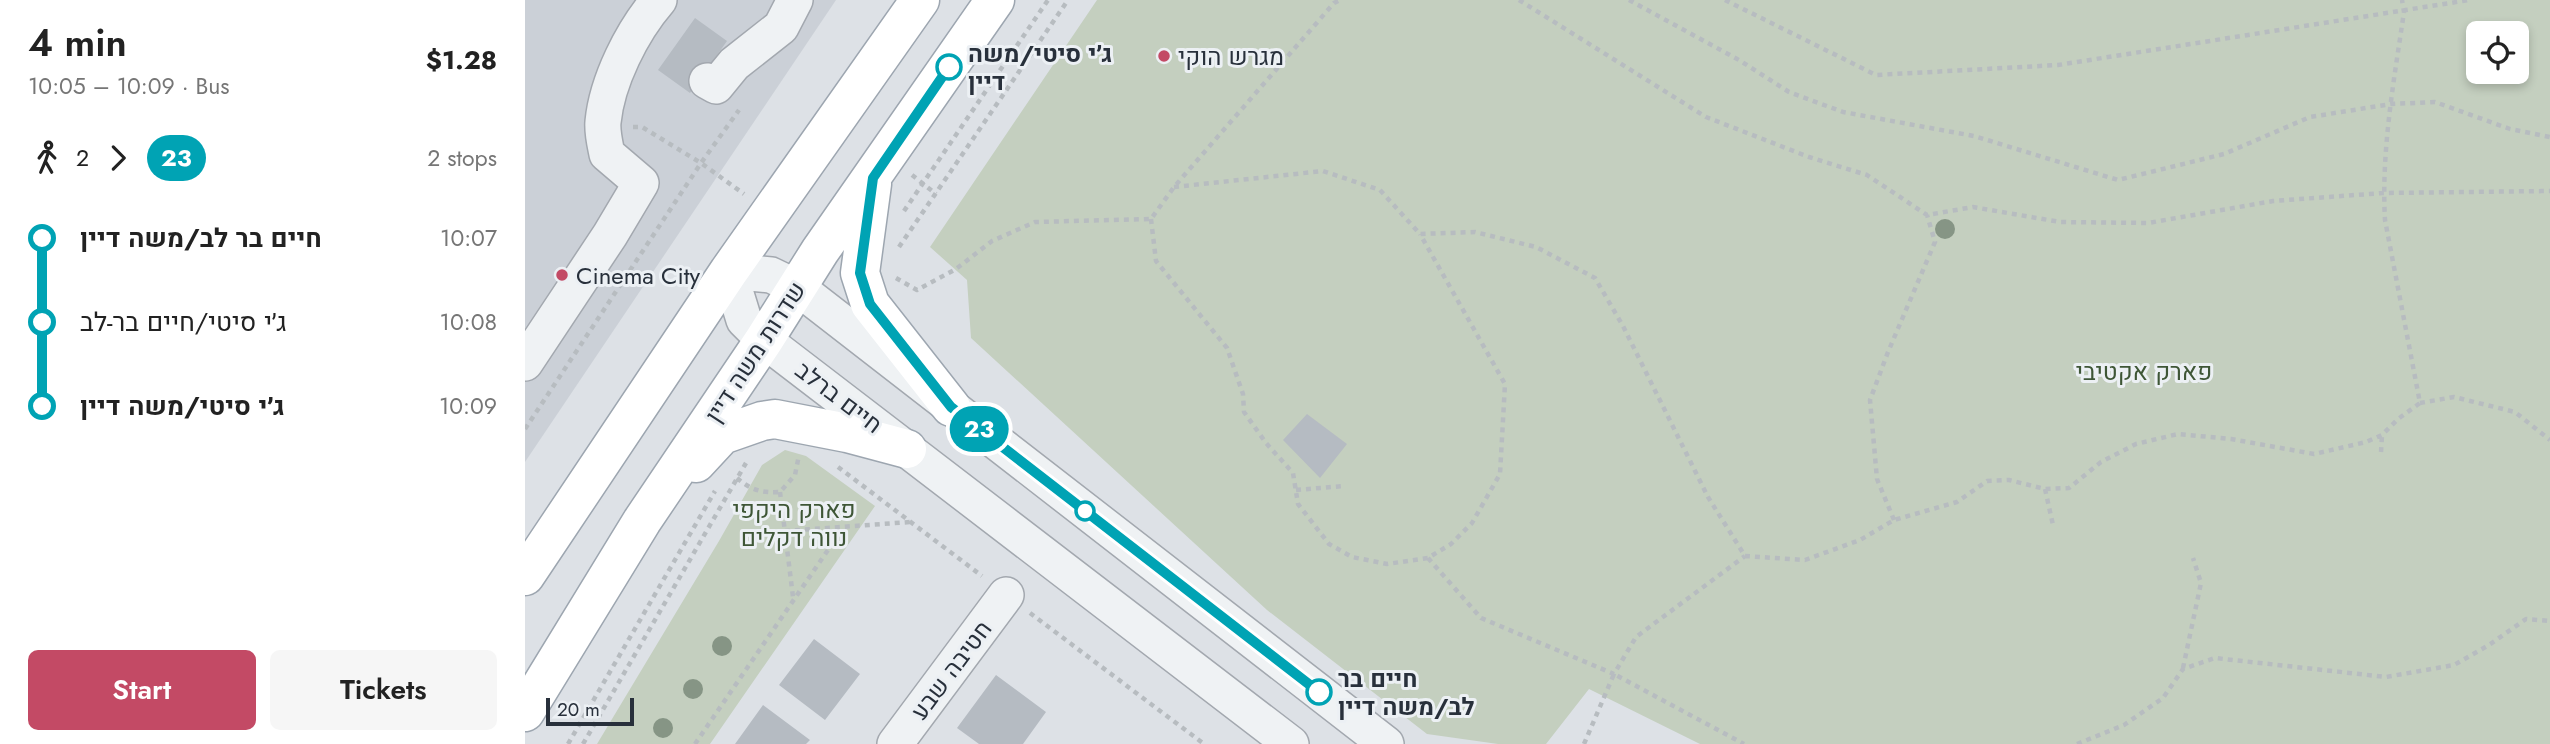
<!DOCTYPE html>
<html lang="en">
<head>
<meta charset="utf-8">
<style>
  body { margin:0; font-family:Jost,Heebo,sans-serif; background:#f6f6f6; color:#222; height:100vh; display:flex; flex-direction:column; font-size:26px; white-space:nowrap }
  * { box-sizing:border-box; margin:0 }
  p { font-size:23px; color:#767676 }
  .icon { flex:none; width:38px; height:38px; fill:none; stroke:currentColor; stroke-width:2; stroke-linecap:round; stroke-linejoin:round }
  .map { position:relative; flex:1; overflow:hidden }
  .side { display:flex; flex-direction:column; background:#fff; width:525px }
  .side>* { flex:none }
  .badge { padding:0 14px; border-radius:23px; font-size:24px; line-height:46px }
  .controls { position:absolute; left:1941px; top:21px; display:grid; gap:14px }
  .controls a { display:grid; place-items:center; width:63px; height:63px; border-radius:10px; background:#fff; box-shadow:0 4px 10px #0003; font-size:35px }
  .scale { position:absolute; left:21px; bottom:18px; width:88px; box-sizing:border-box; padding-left:7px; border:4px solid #28303b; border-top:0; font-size:19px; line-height:24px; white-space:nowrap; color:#28303b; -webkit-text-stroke:5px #ecf0f4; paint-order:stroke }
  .map>.badge { position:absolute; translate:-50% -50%; box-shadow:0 0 0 4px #fff }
  .legs { display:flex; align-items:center; gap:10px; height:77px; padding:0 28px; font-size:23px }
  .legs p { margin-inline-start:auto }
  .headline { display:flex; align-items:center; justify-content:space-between; height:119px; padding:0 28px }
  h1 { font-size:38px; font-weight:600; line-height:52px }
  .primary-button { display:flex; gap:14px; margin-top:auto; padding:14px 28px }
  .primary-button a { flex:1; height:80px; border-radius:10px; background:#c34a65; color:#fff; font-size:28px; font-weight:600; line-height:80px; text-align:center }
  .primary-button a+a { background:#f6f6f6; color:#222 }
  ul { padding:0 28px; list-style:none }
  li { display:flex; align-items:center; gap:24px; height:84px; font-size:26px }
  li i { display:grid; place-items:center; width:10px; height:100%; margin:0 9px; background:currentColor }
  li i::after { content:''; width:18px; height:18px; margin:-9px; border:5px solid; border-radius:50%; background:#fff }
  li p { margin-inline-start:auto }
  li:first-child i { background:linear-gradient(#0000 50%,currentColor 0) }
  li:last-child i { background:linear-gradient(currentColor 50%,#0000 0) }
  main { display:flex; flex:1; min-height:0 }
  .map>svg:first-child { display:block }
  .built { fill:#cbd0d7 }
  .green { fill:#c4cfbf; fill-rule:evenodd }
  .building { fill:#b5bbc2 }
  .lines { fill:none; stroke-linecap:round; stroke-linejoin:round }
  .minor-casing { stroke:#a3a8af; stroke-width:38 }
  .major-casing { stroke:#9da6b0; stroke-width:41 }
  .path { stroke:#b7bcc0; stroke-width:4.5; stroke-dasharray:5 5; stroke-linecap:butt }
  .minor { stroke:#eff2f4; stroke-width:35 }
  .major { stroke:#fff; stroke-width:38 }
  .tree { fill:#869585 }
  .line-1-casing { stroke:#fff; stroke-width:16 }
  .line-1 { stroke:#00a3b4; stroke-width:10 }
  .poi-dot { fill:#c34a65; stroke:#ecf0f4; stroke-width:2.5 }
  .stop-1-dot { fill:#fff; stroke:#00a3b4; stroke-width:3.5 }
  .labels { text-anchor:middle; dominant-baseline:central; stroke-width:6; stroke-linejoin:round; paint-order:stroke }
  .stop-label { font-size:24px; font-weight:bold; fill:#28303b; stroke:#ecf0f4; text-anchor:start }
  .poi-label { font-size:24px; fill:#28303b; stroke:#ecf0f4; text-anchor:start }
  .street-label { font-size:24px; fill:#28303b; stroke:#ecf0f4 }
  .park-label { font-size:24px; fill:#3e5636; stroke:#ecf0f4 }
</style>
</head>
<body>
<main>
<section class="side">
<div class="headline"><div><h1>4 min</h1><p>10:05 – 10:09 · Bus</p></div><b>$1.28</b></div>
<div class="legs"><svg class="icon" aria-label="walk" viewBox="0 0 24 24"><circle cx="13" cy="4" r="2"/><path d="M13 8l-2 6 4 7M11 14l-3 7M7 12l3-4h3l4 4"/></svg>2<svg class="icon" aria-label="forward" viewBox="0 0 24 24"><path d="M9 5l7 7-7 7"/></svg><b class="badge" style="background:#00a3b4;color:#fff">23</b><p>2 stops</p></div>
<ul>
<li><i style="color:#00a3b4"></i><b>חיים בר לב/משה דיין</b><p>10:07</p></li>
<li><i style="color:#00a3b4"></i><span>ג׳י סיטי/חיים בר-לב</span><p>10:08</p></li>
<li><i style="color:#00a3b4"></i><b>ג׳י סיטי/משה דיין</b><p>10:09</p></li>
</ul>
<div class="primary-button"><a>Start</a><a>Tickets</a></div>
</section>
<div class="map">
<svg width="2025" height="744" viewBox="0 0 2025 744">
  <rect width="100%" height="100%" fill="#dde1e6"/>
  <path class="built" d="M0,0H311L0,462Z"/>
  <path class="green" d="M572,0H2025V744H1175L1064,689L1021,744H973L902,734L742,610L446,338L442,280L405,247ZM1953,33H1992V72H1953Z
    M260,450L281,456L350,506L185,744H72L194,541L237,465Z"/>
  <path class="building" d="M170,18L202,41L165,93L133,70Z
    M782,414L822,444L795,478L758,440Z
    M289,639L335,674L300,720L254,685Z
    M471,675L521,712L498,744H454L432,728Z
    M238,705L285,740L281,744H210Z"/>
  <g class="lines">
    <g class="minor-casing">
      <path id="minor" d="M182,81L191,86L209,64L256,27L270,0
        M0,363L85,235L116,183L82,154C80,144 77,132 78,122C82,81 107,31 134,0
        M370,744L481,595
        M766,744L239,340L219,320L204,271L246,275L273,288L861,744"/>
    </g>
    <g class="major-casing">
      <path id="major" d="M347,184L335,273L345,304L426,407
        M171,463L197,435L237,421L250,419L322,433L382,449
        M0,576L204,271L395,0
        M0,712L117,521L239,340L295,251L470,0"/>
    </g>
    <path class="path" d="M994,0L1181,117L1284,157L1342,175L1402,215L1448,207L1535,222L1623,223L1748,201L1858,193L2025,191
      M1104,0L1214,60L1264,92L1318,112L1449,136L1593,180L1699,154L1785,117L1866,104L1910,102L1985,129L2025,137
      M1200,0L1351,75L1533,65L1944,0
      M108,127H117L176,163L219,194
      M387,175L411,194
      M649,187L798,171L855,190L895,234L950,232L1011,247L1070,278L1098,326L1183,497L1220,556L1280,560L1335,540L1369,520L1432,502L1462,481L1484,480L1520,489L1544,488L1576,462L1611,444L1653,434L1706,439L1789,454L1841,442L1857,435L1873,419L1895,403L1860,220C1856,151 1869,80 1879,12L1877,0
      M379,211L523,0
      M626,219L631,261L702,348L718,394L719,412L741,443L768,473L773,504L804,544L827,557L862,564L903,558L926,544L947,523L975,474L980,384L895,234
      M374,247L543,0
      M371,278L392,290L431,269L467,241L510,222L626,219L649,187L809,3L815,0
      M1895,403L1929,397L1990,412L2025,440
      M0,429L176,163L214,110
      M1856,452L1857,435
      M313,467L457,576
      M212,478C226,490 236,493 255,492L270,475L274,455
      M1520,489L1528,525
      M771,490L819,486
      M255,492L268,597
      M1369,520L1352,479L1345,400L1363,352L1410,242L1402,215
      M260,531L385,522
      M903,558L956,618L1089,674L1111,637L1220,556
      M505,613L679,744
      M1658,668L1676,583L1668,558
      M43,744L190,491
      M58,744L221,463
      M170,744L305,547V528
      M1059,744L1089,674L1219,744
      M1552,744L1599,725L1638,698L1658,669L1690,658L1861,677L1929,665L1964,645L2001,619L2025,621"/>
    <use href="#minor" class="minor"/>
    <use href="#major" class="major"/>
  </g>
  <g class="tree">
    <circle cx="1420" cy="229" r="10"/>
    <circle cx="197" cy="646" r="10"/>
    <circle cx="168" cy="689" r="10"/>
    <circle cx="138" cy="728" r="10"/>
  </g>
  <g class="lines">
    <g class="line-1-casing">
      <path id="line-1" d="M424,67L348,178L335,273L345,304L426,407L794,692"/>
    </g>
    <use href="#line-1" class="line-1"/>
  </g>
  <g class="poi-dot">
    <circle cx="639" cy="56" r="7"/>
    <circle cx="37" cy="275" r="7"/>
  </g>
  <g class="stop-1-dot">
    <circle cx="424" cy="67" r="12"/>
    <circle cx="560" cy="511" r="9"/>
    <circle cx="794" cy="692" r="12"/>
  </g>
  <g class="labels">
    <g class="stop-label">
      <text x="443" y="53">ג׳י סיטי/משה<tspan x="443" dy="28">דיין</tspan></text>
      <text x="813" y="678">חיים בר<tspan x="813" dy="28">לב/משה דיין</tspan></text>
    </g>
    <g class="poi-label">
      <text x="653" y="56">מגרש הוקי</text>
      <text x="51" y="275">Cinema City</text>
    </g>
    <g class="street-label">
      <text transform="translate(230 352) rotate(-57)">שדרות משה דיין</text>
      <text transform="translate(314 397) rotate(37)">חיים ברלב</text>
      <text transform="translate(426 670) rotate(-53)">חטיבה שבע</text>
    </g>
    <g class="park-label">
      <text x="1619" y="371">פארק אקטיבי</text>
      <text x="269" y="509">פארק היקפי<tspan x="269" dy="28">נווה דקלים</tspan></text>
    </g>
  </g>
</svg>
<div class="controls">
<a><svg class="icon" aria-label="locate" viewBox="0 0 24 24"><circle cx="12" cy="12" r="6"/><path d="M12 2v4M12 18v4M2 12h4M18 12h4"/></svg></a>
</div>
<div class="scale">20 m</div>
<b class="badge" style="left:454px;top:429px;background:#00a3b4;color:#fff">23</b>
</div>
</main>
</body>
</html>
